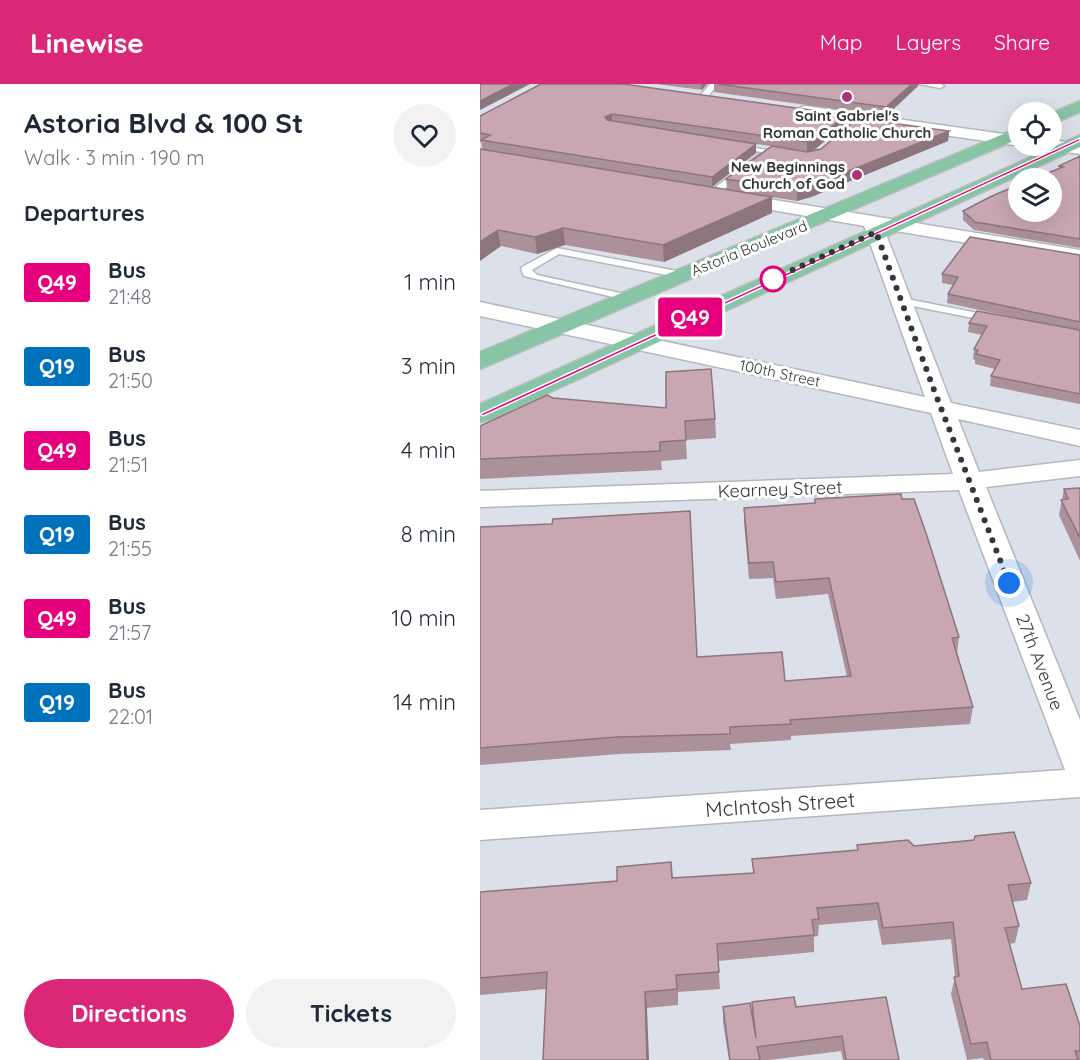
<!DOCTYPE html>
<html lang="en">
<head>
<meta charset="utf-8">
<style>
  body { margin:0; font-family:Quicksand,sans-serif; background:#f2f2f3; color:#1f2937; height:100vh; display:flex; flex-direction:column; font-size:22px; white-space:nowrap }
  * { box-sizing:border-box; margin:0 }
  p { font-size:20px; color:#747a83 }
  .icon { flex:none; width:33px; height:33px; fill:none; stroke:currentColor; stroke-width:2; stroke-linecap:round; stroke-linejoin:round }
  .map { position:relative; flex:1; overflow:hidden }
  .sheet { display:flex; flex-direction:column; background:#fff; width:480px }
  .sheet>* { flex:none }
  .badge { padding:0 12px; border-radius:4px; font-size:21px; line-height:39px }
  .buttons { position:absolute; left:528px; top:18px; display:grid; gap:12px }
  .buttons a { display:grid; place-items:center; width:54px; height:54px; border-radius:50%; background:#fff; box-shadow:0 6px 24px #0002; font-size:30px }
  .you { position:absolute; width:30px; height:30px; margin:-15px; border:4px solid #fff; border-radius:50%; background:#1a73e8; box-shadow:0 0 0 9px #1a73e833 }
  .map>.badge { position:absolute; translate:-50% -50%; box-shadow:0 0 0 3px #fff }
  h2 { padding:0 24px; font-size:22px; line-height:54px }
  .round { display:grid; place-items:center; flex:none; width:63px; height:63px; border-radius:32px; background:#f2f2f3 }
  .overview { display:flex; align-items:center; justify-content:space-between; height:102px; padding:0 24px }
  h1 { font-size:28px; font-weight:800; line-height:45px }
  .cta { display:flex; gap:12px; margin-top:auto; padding:12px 24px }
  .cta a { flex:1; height:69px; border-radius:36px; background:#db2777; color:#fff; font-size:24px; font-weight:800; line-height:69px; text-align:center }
  .cta a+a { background:#f2f2f3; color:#1f2937 }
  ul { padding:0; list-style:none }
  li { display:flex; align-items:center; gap:18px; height:84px; padding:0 24px }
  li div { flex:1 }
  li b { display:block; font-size:22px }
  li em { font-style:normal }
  li .badge { min-width:66px; font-weight:700; text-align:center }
  header { display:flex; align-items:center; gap:36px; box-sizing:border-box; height:84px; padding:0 30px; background:#db2777; color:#fff }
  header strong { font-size:28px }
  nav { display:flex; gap:33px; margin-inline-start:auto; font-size:21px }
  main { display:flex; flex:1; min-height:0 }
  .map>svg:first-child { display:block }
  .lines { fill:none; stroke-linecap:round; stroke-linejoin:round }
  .lane-casing { stroke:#b3b7bf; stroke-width:3 }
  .street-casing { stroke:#b3b7bf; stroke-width:3 }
  .primary-casing { stroke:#bebfc0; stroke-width:3 }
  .lane { fill:#fff; fill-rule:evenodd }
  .street { fill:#fff; fill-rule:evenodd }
  .primary { fill:#88c4a6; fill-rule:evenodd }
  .wall { fill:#ac909a; fill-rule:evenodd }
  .shaded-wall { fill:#8c757d }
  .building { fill:#c8a7b3; stroke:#8c757d; stroke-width:1.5 }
  .line { fill:#e6007e; stroke:#fff; stroke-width:1.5 }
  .walk { stroke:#343639; stroke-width:6; stroke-dasharray:0 10.8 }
  .poi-dot { fill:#b12f79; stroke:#fff; stroke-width:2 }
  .stop-dot { fill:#fff; stroke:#e6007e; stroke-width:3 }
  .labels { text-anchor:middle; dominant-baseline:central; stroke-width:6; stroke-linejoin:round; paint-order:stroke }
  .far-poi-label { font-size:15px; font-weight:bold; fill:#343639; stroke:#fff }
  .far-street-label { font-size:15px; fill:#343639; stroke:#fff }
  .street-label { font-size:18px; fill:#343639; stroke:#fff }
  .near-street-label { font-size:21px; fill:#343639; stroke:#fff }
</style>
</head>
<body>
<header>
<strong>Linewise</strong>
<nav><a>Map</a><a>Layers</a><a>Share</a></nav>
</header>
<main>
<section class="sheet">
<div class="overview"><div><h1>Astoria Blvd &amp; 100 St</h1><p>Walk · 3 min · 190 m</p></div><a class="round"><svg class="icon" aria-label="heart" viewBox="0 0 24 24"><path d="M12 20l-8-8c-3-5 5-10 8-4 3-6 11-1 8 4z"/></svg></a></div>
<h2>Departures</h2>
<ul>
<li><span class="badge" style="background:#e6007e;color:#fff">Q49</span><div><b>Bus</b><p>21:48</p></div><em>1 min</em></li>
<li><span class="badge" style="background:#0072bc;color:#fff">Q19</span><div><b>Bus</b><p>21:50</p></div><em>3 min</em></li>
<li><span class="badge" style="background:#e6007e;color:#fff">Q49</span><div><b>Bus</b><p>21:51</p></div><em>4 min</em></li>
<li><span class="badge" style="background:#0072bc;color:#fff">Q19</span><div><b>Bus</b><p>21:55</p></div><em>8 min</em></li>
<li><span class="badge" style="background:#e6007e;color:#fff">Q49</span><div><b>Bus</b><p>21:57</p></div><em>10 min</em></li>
<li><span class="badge" style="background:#0072bc;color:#fff">Q19</span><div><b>Bus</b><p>22:01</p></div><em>14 min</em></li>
</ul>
<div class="cta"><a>Directions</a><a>Tickets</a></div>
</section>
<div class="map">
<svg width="600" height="976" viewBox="0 0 600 976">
  <rect width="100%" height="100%" fill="#dce0e9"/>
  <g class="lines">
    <g class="lane-casing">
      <path id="lane" d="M230,0H238L226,15H220L219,13Z
        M439,0H461L464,2L460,4Z
        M253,60L293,67L234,113H228V109L282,68L253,64Z
        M77,164L202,188L207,191L202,194L79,170L52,186L57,191L154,212L155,214L150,217L44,192L41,185L42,183Z
        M422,214L513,232L519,235L513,238L418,219V215Z"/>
    </g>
    <g class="street-casing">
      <path id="street" d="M325,22L538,52L540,62L320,30L317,27L320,24Z
        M572,56L600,60V70L566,65L564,62H572Z
        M252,109L600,166V178L404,145L471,319L600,346V362L478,335L499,388L600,376V392L506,403L600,636V713L0,756V726L585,686L479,406L0,423V407L473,390L451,329L0,232V218L445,313L384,142L246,118L243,114L246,110Z"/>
    </g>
    <g class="primary-casing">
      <path id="primary" d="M600,17V28L572,40V29Z
        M538,44V55L0,285V268Z
        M600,51V63L10,336L0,338V320Z"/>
    </g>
    <use href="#lane" class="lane"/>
    <use href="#street" class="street"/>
    <use href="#primary" class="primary"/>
  </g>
  <path class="wall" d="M61,0L365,40L333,67L341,65L393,37L469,47L468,57L331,113L317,117L292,113V129L184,178L85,161L57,170L21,162L1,58H0V32ZM276,60L291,62L246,95L247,105L232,103L276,69Z
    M176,0H227L222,6Z
    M234,0H438V2L406,32L234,8Z
    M600,72V164L494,146L483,136V127L579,85V82Z
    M600,171V320L510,302L511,292L515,285L495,280V276L493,275L494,265L502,251L488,248L489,239L555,238L467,219L468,210L473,201L462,199V190Z
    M73,314L235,335L236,354L206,356L207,375L181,377L182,386L0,395V342Z
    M600,404V477L579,431L584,405Z
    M422,415L479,553L477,569L493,623L490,640L311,652V656L250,660L251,666L139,670L0,681V443L217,573L305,597L367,593L348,510L296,515L293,494L269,495L264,439V424Z
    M377,761L434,762L551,799L547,816L532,818L539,842L535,859L529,860L542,905L600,942V976H504L503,974L487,976L471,910L475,893L471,855L402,861L397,836L339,841L338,852L334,853V868L238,877L240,905L198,908V921L167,924L66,905L0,911V808L137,797L191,778L193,794L273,789L272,775L377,766Z
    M272,918L316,923L419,976H363L361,967L289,976H249L243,938V923L272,930Z"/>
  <path class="shaded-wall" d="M33,0H50L0,26V17Z
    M221,0H227L222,6Z
    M432,0H438V2L406,32V23Z
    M132,30V39L126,42L125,33Z
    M366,31L365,40L333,67L327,68V58Z
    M469,47L468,57L331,113L317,117V106Z
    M276,60V69L232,103V93Z
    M292,113V129L184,178L183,161Z
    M83,144L85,161L57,170L55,153Z
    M18,146L21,162L0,177V158Z
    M165,908L167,924L169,976H167Z"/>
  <path class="building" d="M0,0H33L0,17Z
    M61,0H143L366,31L333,58H327L132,30L125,33L127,36L276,60L232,93L1,56L10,51L0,49V32Z
    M238,0H432L406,23Z
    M380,32L393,34L390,36L469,47L331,102L317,106L246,95L292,62L327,68L341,65Z
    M0,65L292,113L183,161L83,144L55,153L18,146L0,158Z
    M600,72V155L495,138L483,127L512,112L538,101V128H572V94H555L583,83L579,82Z
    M490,153L600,171V238L468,210L478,193L462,190Z
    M497,227L600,246V310L511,292L520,276L496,270L498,266L494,265L507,242L489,239Z
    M231,285L235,335L205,337L206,356L180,358V367L0,375V342L67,311L73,314L186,324V288Z
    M600,404V454L581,416L588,415L584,405Z
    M421,410L422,415H434L446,449L479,553L472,554L493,623L310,636L311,640L250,643V650L137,653L0,664V443L72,440L73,435L210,427L217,573L302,568L305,597L371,592L349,494L296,498L293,478L269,479L264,424L335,419V415Z
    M534,748L551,799L528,801L539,842L525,844L542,905L586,900L600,942V967H595L598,976H511L507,958L491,960L474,893L479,892L473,838L403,844L398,819L337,824L339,835L332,836L334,851L237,860L239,888L196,891L197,905L165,908L167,976H63L67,888L0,894V808L137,797V783L191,778L192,794L274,789L272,775L378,766L377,761L428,756L434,762L494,756L495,752Z
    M314,913L316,923L406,913L419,976H366L362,952L277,963L280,976H250L243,923L270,919L276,954L272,918Z"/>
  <path class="line" d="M600,54V57L3,332L0,330Z"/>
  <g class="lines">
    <path class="walk" d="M293,195L396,148L454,306L529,499"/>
  </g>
  <g class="poi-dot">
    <circle cx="367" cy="13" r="6"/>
    <circle cx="377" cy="91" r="6"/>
  </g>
  <circle class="stop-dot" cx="293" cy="195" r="12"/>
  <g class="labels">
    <g class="far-poi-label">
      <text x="367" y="31">Saint Gabriel's<tspan x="367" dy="17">Roman Catholic Church</tspan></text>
      <text x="365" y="82" text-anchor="end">New Beginnings<tspan x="365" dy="17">Church of God</tspan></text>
    </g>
    <g class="far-street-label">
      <text transform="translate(269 164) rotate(-22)">Astoria Boulevard</text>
      <text transform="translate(300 289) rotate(12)">100th Street</text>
    </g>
    <g class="street-label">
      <text transform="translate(300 405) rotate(-2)">Kearney Street</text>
      <text transform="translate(560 578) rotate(69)">27th Avenue</text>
    </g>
    <g class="near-street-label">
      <text transform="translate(300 720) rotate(-4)">McIntosh Street</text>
    </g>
  </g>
</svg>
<div class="buttons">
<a><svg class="icon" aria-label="locate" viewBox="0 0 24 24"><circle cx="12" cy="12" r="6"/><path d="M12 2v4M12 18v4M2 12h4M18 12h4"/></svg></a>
<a><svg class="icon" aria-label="layers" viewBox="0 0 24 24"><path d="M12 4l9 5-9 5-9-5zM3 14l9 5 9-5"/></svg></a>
</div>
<div class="you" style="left:529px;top:499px"></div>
<b class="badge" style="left:210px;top:233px;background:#e6007e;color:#fff">Q49</b>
</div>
</main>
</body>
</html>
